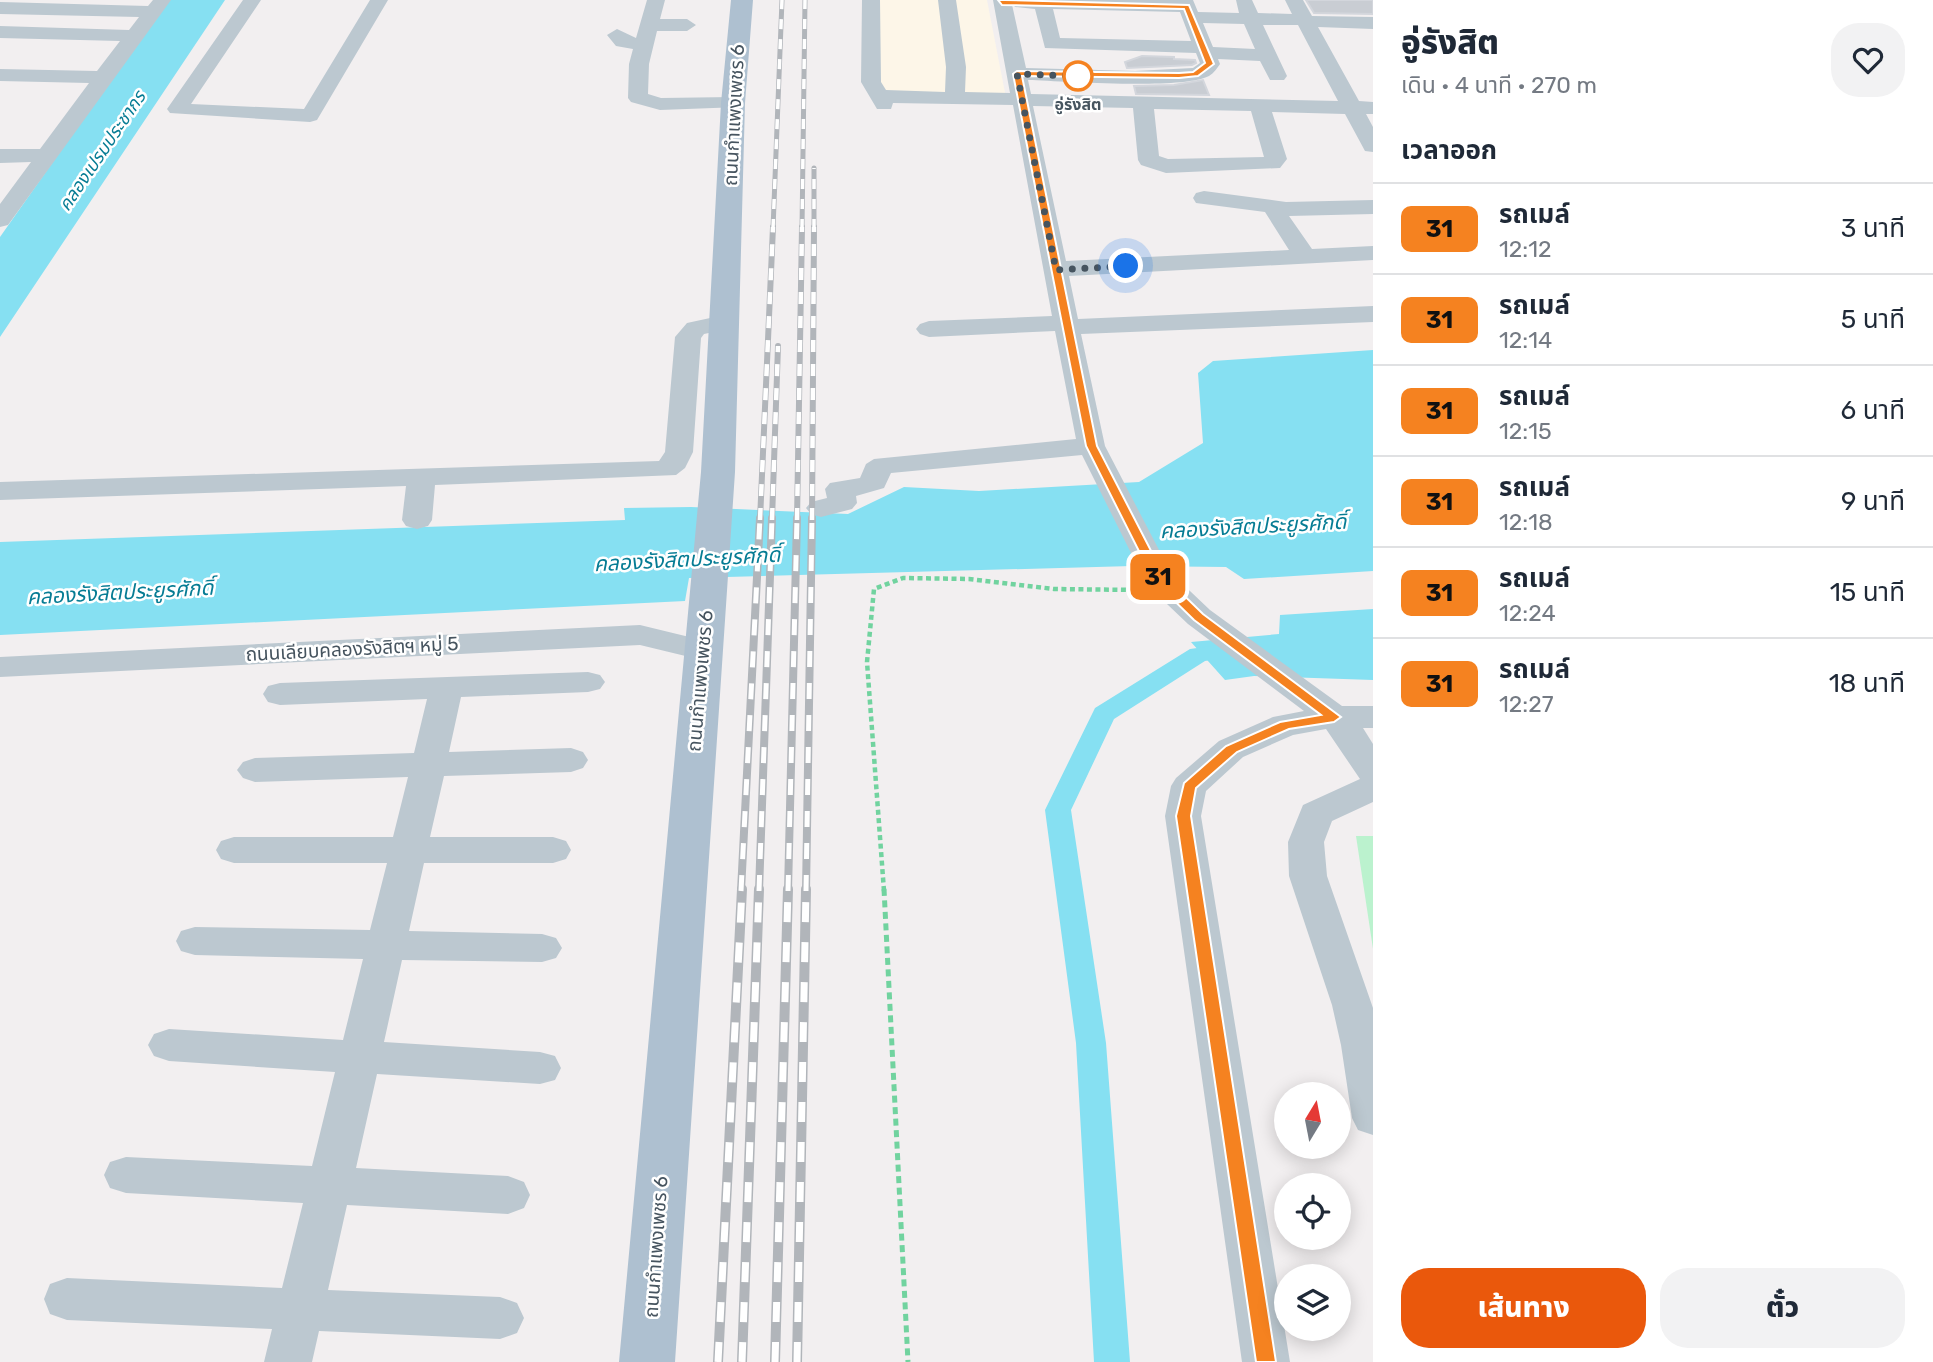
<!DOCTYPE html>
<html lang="th">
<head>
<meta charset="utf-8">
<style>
  body { margin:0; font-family:Rubik,"Noto Sans Thai",sans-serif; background:#f2f2f3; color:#1f2937; height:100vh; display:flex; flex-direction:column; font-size:26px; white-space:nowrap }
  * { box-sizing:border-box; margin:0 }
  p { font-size:23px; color:#747a83 }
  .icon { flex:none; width:38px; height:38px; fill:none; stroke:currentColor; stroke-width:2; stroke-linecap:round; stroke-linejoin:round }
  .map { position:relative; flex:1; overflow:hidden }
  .drawer { display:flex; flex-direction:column; background:#fff; width:560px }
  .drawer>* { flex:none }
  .badge { padding:0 14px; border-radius:10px; font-size:24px; line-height:46px }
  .needle { width:46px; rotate:10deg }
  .controls { position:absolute; left:1274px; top:1082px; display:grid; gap:14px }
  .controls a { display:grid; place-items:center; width:77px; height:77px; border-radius:50%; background:#fff; box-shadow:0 4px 18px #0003; font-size:35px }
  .you { position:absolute; width:35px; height:35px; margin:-18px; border:5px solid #fff; border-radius:50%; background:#1a73e8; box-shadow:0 0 0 10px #1a73e833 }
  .map>.badge { position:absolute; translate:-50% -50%; box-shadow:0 0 0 4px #fff }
  h2 { padding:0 28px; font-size:26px; line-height:63px }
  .round { display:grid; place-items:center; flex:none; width:74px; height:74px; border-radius:28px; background:#f2f2f3 }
  .head { display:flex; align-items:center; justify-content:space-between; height:119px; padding:0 28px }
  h1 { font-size:33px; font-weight:800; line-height:52px }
  .cta { display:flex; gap:14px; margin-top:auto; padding:14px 28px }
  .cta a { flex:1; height:80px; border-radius:28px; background:#ea580c; color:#fff; font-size:28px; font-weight:800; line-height:80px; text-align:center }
  .cta a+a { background:#f2f2f3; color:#1f2937 }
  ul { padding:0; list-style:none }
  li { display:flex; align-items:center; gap:21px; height:91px; padding:0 28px; border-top:2px solid #e0e1e3 }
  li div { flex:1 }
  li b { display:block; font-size:26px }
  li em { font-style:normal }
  li .badge { min-width:77px; font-weight:700; text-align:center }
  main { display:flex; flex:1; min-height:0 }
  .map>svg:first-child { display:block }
  .commercial { fill:#fdf6e8 }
  .green { fill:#bbf2ce }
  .water { fill:#86e0f2 }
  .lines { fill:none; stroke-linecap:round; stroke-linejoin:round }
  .canal { fill:#86e0f2; fill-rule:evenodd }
  .building { fill:#c9cdd3; stroke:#d3d6dc; stroke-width:2 }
  .path-far1 { stroke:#71d39f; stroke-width:4.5; stroke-dasharray:5 3.5; stroke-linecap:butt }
  .path { stroke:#71d39f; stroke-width:5; stroke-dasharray:7 4.5; stroke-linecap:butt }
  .minor { fill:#bcc8d0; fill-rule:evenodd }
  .major { fill:#aec0d0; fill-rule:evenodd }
  .rail-far3-casing { stroke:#b1b5ba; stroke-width:5 }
  .rail-far2-casing { stroke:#b1b5ba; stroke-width:6 }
  .rail-far1-casing { stroke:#b1b5ba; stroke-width:8 }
  .rail-casing { stroke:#b1b5ba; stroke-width:10 }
  .rail-far3 { stroke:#fff; stroke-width:3.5; stroke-dasharray:10; stroke-linecap:butt }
  .rail-far2 { stroke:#fff; stroke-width:4.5; stroke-dasharray:12; stroke-linecap:butt }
  .rail-far1 { stroke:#fff; stroke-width:5; stroke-dasharray:16; stroke-linecap:butt }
  .rail { stroke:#fff; stroke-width:7; stroke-dasharray:20; stroke-linecap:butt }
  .line { fill:#f58220; stroke:#fff; stroke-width:2 }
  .walk { stroke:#46545f; stroke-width:7; stroke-dasharray:0 12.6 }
  .stop-dot { fill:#fff; stroke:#f58220; stroke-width:3.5 }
  .labels { text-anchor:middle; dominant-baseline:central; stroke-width:5; stroke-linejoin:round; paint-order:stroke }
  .far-stop-label { font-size:16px; font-weight:bold; fill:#46545f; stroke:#fff }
  .far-water-label { font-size:18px; font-style:italic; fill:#067c94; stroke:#fff }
  .street-label { font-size:19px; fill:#46545f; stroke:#fff }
  .water-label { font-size:21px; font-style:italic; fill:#067c94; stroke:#fff }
</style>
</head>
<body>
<main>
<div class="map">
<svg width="1373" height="1362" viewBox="0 0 1373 1362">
  <rect width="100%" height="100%" fill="#f2eff0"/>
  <path class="commercial" d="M870,0H987L1007,103L874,100Z"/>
  <path class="green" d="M1356,836H1373V949Z"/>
  <path class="water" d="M167,0H225L0,337V237Z
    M1373,350V571L1244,579L1226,567L1132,566L689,578L685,601L0,635V542L625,520L624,508L691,507L848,514L904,487L979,491L1139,482L1203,443L1198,373L1213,361Z
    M1373,609V680L1254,676L1225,680L1191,642L1279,634L1280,615Z"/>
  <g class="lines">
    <path class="canal" d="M1233,643L1241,645L1245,650L1241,655L1205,661L1114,719L1071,810L1106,1043L1130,1362H1094L1076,1043L1045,810L1095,708L1190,649Z"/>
  </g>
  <path class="building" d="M1306,0H1373V14L1314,13Z
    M1142,56L1174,57V59L1195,60L1196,63L1192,65L1127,68L1125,62Z
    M1203,80L1209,95L1136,94L1134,86L1174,85Z"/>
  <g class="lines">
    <path class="path-far1" d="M884,891L867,662L874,589L903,578L969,579L1054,589L1139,590"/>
    <path class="path" d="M884,889L908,1362"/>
    <path class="minor" d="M153,0H171L8,225L0,227V204L31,162L0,163V149H40L89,83L0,81V69L97,71L120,41L0,38V26L129,30L139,17L0,14V2L148,6Z
      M243,0H261L191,104L304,109L370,0H388L317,120L310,122L170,113L167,109Z
      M647,0H665L660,19H687L696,25L687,31H657L649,64L648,94L661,98L733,97L740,99L743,103L740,107L660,110L631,102L628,98L629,64L633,49L616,46L607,35L617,29L636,38Z
      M862,0H880L881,82L886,90L945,92L946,67L938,0H956L966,67L965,92L1010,93L993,0H1011L1026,68L1135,71L1193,68L1200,63L1196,53L1045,48L1035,9L1015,7L1012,3L1014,0H1193L1198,12L1239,13L1236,0H1252L1258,13L1292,14L1285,0H1303L1312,16L1373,17V29L1318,27L1359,101L1373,102V114H1366L1373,127V152L1365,151L1345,114L1272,112L1287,159L1280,168L1166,173L1141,165L1138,160L1133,108L1033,106L1066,261L1289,250L1265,212L1196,203L1193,198L1196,193L1204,191L1286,202L1373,200V214L1289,216L1312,249L1373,246V260L1069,276L1078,319L1373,306V322L1081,334L1105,446L1171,573L1210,610L1342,706H1373V728H1363L1373,744V802L1332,821L1324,842L1327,876L1373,1008V1135L1358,1130L1352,1118L1341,1045L1332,1005L1289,876L1288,842L1303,805L1360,779L1326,729L1293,735L1243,757L1206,791L1201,816L1290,1362H1242L1165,816L1171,786L1176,778L1219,741L1273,717L1304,711L1188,624L1147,585L1082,455L891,473L884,488L856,496L857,503L852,509L821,517L811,514L806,508L811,502L827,498L825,489L830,483L860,478L866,464L874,459L1076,439L1055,331L929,337L920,334L916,329L920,324L929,321L1052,316L1013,105L893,103L891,109H877L861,82ZM1053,9L1180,12L1191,41L1060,38ZM1203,23L1244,24L1255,49L1213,47ZM1263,25H1298L1338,101L1031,94L1028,80C1063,81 1182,90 1209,76C1214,73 1217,68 1220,64L1218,59L1260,61L1270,80H1284L1287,76ZM1154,109L1251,111L1264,157L1168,159L1159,156Z
      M724,315L733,318L737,323L733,328L704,334L701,338L693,452L685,468L676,475L435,485L432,520L428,526L417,529L406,526L402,520L406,486L0,500V482L659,461L665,452L675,337L687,323Z
      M640,625L714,643L718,650L714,657L702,660L640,645L0,677V657Z
      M588,672L600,675L605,682L600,689L588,692L461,697L449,752L571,748L583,752L588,760L583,768L571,772L444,776L430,837H553L566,841L571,850L566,859L553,863H424L409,931L542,934L556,938L562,948L556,958L542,962L402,960L384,1042L540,1052L555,1056L561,1068L555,1080L540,1084L377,1074L356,1168L508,1176L524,1182L530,1195L524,1208L508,1214L347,1205L328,1290L500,1297L517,1303L524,1318L517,1333L500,1339L319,1331L312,1362H264L272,1329L67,1320L50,1314L44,1299L50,1284L67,1278L282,1288L303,1203L126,1193L110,1188L104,1175L110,1162L126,1157L312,1166L335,1072L169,1061L154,1056L148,1045L154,1034L169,1029L343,1040L363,959L195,955L181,951L176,941L181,931L195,927L370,930L387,863H234L221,859L216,850L221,841L234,837H393L408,777L255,782L243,778L237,770L243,762L255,758L414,753L427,699L280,705L268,702L263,694L268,686L280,683Z"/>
    <path class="major" d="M731,0H753L745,103L735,472L675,1362H619L701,472L721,103Z"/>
    <g class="rail-far3-casing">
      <path id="rail-far3" d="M773,229L782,0
        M802,229L805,0
        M814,229V168"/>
    </g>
    <g class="rail-far2-casing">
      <path id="rail-far2" d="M760,520L773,227
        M772,520L778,346
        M797,520L802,227
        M812,520L814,227"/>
    </g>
    <g class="rail-far1-casing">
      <path id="rail-far1" d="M741,891L760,518
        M759,891L772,518
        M788,891L797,518
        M806,891L812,518"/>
    </g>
    <g class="rail-casing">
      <path id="rail" d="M718,1362L742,889
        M742,1362L759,889
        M775,1362L788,889
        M797,1362L806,889"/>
    </g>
    <use href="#rail-far3" class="rail-far3"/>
    <use href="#rail-far2" class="rail-far2"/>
    <use href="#rail-far1" class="rail-far1"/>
    <use href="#rail" class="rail"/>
  </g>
  <path class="line" d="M998,0H1005L1189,5L1214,64L1198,76L1179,78L1022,76L1097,446L1164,576L1203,614L1341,717L1334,722L1289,729L1237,752L1196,788L1191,816L1276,1362H1256L1176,816L1184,783L1226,746L1280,722L1321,715L1194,620L1154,581L1086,446L1013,74L1017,71L1179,73L1193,72L1205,63L1184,9L1002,5Z"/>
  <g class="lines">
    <path class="walk" d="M1078,76L1017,74L1056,270L1126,266"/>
  </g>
  <circle class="stop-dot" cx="1078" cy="76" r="14"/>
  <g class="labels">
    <g class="far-stop-label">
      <text x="1078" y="104">อู่รังสิต</text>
    </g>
    <g class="far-water-label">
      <text transform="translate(102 151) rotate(-56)">คลองเปรมประชากร</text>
    </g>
    <g class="street-label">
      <text transform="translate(734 115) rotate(-87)">ถนนกำแพงเพชร 6</text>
      <text transform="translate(352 649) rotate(-3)">ถนนเลียบคลองรังสิตฯ หมู่ 5</text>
      <text transform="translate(700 681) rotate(-85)">ถนนกำแพงเพชร 6</text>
      <text transform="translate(656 1247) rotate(-86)">ถนนกำแพงเพชร 6</text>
    </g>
    <g class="water-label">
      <text transform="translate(1253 526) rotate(-3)">คลองรังสิตประยูรศักดิ์</text>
      <text transform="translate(687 559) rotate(-3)">คลองรังสิตประยูรศักดิ์</text>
      <text transform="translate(120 592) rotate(-3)">คลองรังสิตประยูรศักดิ์</text>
    </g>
  </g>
</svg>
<div class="controls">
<a><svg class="needle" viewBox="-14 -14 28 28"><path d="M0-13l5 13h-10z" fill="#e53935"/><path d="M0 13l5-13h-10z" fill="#747a83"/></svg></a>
<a><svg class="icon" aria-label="locate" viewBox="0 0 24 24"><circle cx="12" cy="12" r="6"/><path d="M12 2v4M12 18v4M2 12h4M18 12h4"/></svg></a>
<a><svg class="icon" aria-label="layers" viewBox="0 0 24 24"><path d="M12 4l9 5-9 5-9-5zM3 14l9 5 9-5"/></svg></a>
</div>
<div class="you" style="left:1126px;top:266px"></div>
<b class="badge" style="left:1158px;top:577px;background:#f58220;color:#111">31</b>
</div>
<section class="drawer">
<div class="head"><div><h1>อู่รังสิต</h1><p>เดิน · 4 นาที · 270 m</p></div><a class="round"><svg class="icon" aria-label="heart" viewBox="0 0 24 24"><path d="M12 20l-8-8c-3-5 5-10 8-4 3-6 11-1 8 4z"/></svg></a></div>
<h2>เวลาออก</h2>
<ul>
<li><span class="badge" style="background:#f58220;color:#111">31</span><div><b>รถเมล์</b><p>12:12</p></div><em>3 นาที</em></li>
<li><span class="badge" style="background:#f58220;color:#111">31</span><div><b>รถเมล์</b><p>12:14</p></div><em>5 นาที</em></li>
<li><span class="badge" style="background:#f58220;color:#111">31</span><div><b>รถเมล์</b><p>12:15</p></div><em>6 นาที</em></li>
<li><span class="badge" style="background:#f58220;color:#111">31</span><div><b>รถเมล์</b><p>12:18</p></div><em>9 นาที</em></li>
<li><span class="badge" style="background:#f58220;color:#111">31</span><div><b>รถเมล์</b><p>12:24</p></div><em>15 นาที</em></li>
<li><span class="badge" style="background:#f58220;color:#111">31</span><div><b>รถเมล์</b><p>12:27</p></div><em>18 นาที</em></li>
</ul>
<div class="cta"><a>เส้นทาง</a><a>ตั๋ว</a></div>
</section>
</main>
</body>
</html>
